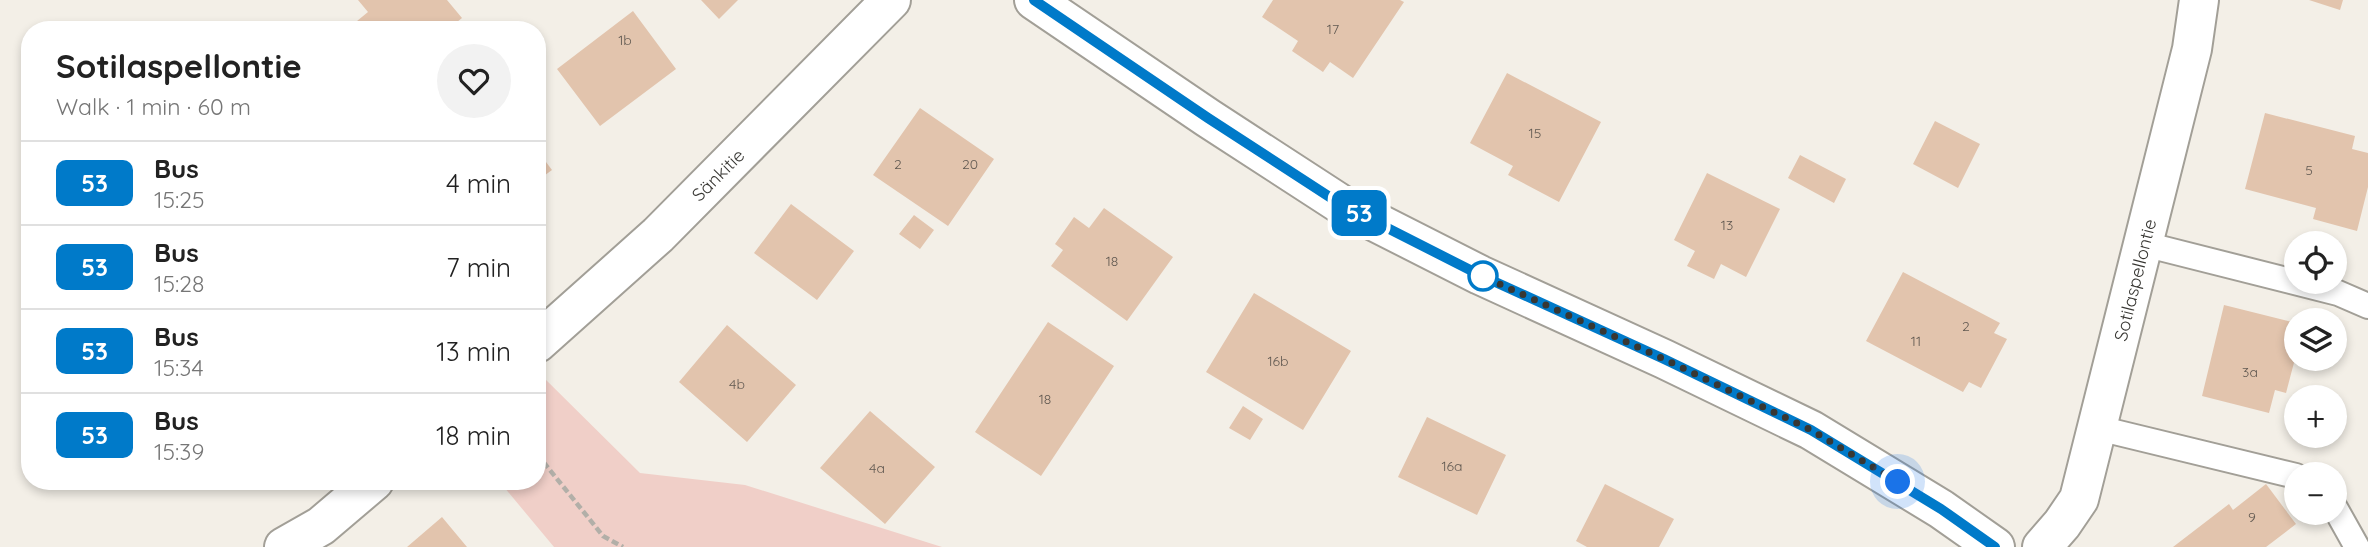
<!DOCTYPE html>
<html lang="en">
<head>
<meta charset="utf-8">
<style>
  body { margin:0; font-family:Quicksand,sans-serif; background:#f2f2f2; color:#222; height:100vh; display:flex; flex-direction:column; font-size:26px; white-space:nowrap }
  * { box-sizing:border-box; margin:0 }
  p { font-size:23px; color:#767676 }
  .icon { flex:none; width:38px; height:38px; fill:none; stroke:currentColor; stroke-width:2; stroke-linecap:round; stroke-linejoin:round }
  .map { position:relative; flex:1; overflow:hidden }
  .side { position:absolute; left:21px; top:21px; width:525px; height:469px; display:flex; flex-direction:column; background:#fff; border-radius:28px; box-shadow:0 4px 10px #0003 }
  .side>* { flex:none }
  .badge { padding:0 14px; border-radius:10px; font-size:24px; line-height:46px }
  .tools { position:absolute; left:2284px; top:231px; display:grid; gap:14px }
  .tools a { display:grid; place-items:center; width:63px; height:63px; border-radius:50%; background:#fff; box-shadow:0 4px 10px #0003; font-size:35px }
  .you { position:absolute; width:35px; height:35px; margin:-18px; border:5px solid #fff; border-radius:50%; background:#1a73e8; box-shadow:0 0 0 10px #1a73e833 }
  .map>.badge { position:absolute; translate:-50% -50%; box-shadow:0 0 0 4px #fff }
  .round { display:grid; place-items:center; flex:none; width:74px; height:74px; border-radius:37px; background:#f2f2f2 }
  .head { display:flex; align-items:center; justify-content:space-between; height:119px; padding:0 35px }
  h1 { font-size:33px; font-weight:700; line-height:52px }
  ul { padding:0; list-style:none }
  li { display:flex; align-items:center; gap:21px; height:84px; padding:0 35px; border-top:2px solid #e0e0e0 }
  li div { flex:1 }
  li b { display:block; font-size:26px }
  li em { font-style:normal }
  li .badge { min-width:77px; font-weight:700; text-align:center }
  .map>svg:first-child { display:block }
  .green { fill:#f0cfc8 }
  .building { fill:#e2c4ad }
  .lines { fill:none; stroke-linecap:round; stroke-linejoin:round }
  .lane-casing { stroke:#a29f97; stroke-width:28 }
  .street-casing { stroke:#a29f97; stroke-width:42 }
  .secondary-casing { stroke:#a29f97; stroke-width:42 }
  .path { stroke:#b2afa8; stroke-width:4.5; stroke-dasharray:7 3.5; stroke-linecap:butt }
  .lane { stroke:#fff; stroke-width:24 }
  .street { stroke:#fff; stroke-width:38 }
  .secondary { stroke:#fff; stroke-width:38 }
  .line-casing { stroke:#fff; stroke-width:16 }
  .line { stroke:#007ac9; stroke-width:10 }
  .walk { stroke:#383733; stroke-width:7; stroke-dasharray:0 12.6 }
  .stop-dot { fill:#fff; stroke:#007ac9; stroke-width:3.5 }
  .labels { text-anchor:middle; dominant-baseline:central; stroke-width:7; stroke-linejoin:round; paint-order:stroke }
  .number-label { font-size:14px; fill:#625a52 }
  .street-label { font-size:18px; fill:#383733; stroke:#fff }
</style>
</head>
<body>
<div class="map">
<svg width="2368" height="547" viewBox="0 0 2368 547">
  <rect width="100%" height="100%" fill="#f3efe7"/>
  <path class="green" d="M540,374L640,473L745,485L942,547H554L499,481H537V377Z"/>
  <path class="building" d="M358,0H447L462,18L447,30H346L368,12Z
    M701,0H738L719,19Z
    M1273,0H1400L1404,2L1353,78L1330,62L1323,72L1292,51L1298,41L1262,17Z
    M2309,0H2343L2340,10Z
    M633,11L676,69L600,126L557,69Z
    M1507,73L1601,122L1559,202L1508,175L1513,166L1470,143Z
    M920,108L994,159L948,226L873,175Z
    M2265,113L2355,136L2352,149L2368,153V187L2357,231L2313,219L2316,208L2245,189Z
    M1935,121L1980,144L1958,188L1913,164Z
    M537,150L552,170L537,181Z
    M1800,155L1846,179L1834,203L1788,178Z
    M1707,173L1780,209L1746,277L1721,264L1714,279L1687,266L1695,251L1674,240Z
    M791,204L854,251L817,300L754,253Z
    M1104,208L1173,257L1127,321L1051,266L1063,250L1055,244L1074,217L1089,228Z
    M914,215L934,230L920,249L899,234Z
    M1903,272L2000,323L1994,333L2007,339L1981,388L1969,382L1963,392L1866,341Z
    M1254,293L1351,351L1303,430L1206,372Z
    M2224,305L2292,322L2285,349L2296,351V355L2286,393L2275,390L2269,413L2202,396Z
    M1048,322L1114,366L1041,476L975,432Z
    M727,325L796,385L747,442L679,382Z
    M1243,406L1263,419L1250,440L1229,428Z
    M870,411L935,467L885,524L820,468Z
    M1427,417L1506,455L1477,515L1398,477Z
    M1605,484L1674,519L1659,547H1587L1576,541Z
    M2266,484L2296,524L2266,547H2173L2229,504L2233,510Z
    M442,517L467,547H407Z"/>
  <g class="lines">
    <g class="lane-casing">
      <path id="lane" d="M2144,244L2338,293L2368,306
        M2098,428L2296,476
        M2334,506L2357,547"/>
    </g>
    <g class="street-casing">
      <path id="street" d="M537,343L658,235L891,0
        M284,547L321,526L374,481
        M2042,547L2062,524L2079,499L2192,49L2199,0"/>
    </g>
    <g class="secondary-casing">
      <path id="secondary" d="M1034,0L1208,118L1342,205L1480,275L1664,359L1811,430L1941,509L1995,547"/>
    </g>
    <path class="path" d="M537,454L603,536L623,547"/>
    <use href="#lane" class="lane"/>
    <use href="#street" class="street"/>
    <use href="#secondary" class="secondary"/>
  </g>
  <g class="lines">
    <g class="line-casing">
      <path id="line" d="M1034,0L1208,118L1342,205L1480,275L1664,359L1811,430L1941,509L1995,547"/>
    </g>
    <use href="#line" class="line"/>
    <path class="walk" d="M1483,276L1480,275L1664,359L1811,430L1898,482"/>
  </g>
  <circle class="stop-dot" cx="1483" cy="276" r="14"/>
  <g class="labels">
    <g class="number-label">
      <text x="1333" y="29">17</text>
      <text x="625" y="40">1b</text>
      <text x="1535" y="133">15</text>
      <text x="898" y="164">2</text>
      <text x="970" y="164">20</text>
      <text x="2309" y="170">5</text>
      <text x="1727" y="225">13</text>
      <text x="1112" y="261">18</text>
      <text x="1966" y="326">2</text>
      <text x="1916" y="341">11</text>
      <text x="1278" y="361">16b</text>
      <text x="2250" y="372">3a</text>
      <text x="737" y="384">4b</text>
      <text x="1045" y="399">18</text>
      <text x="1452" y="466">16a</text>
      <text x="877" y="468">4a</text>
      <text x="2252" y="517">9</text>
    </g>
    <g class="street-label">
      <text transform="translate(718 175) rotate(-45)">Sänkitie</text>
      <text transform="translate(2135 280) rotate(-76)">Sotilaspellontie</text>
    </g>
  </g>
</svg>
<div class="tools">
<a><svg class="icon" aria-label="locate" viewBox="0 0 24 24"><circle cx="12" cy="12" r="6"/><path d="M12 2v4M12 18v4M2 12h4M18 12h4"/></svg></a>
<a><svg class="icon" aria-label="layers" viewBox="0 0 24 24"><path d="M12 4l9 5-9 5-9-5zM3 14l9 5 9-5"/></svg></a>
<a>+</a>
<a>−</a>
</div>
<div class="you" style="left:1898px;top:482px"></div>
<b class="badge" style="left:1359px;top:213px;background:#007ac9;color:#fff">53</b>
<section class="side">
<div class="head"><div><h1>Sotilaspellontie</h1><p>Walk · 1 min · 60 m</p></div><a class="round"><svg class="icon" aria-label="heart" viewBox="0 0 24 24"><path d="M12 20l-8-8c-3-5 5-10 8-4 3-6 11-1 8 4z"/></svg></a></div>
<ul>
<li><span class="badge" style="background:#007ac9;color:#fff">53</span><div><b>Bus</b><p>15:25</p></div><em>4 min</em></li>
<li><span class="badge" style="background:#007ac9;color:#fff">53</span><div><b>Bus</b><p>15:28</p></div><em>7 min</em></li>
<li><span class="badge" style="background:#007ac9;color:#fff">53</span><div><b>Bus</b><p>15:34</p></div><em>13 min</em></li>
<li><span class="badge" style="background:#007ac9;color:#fff">53</span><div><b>Bus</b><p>15:39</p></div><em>18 min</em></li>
</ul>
</section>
</div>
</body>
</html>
